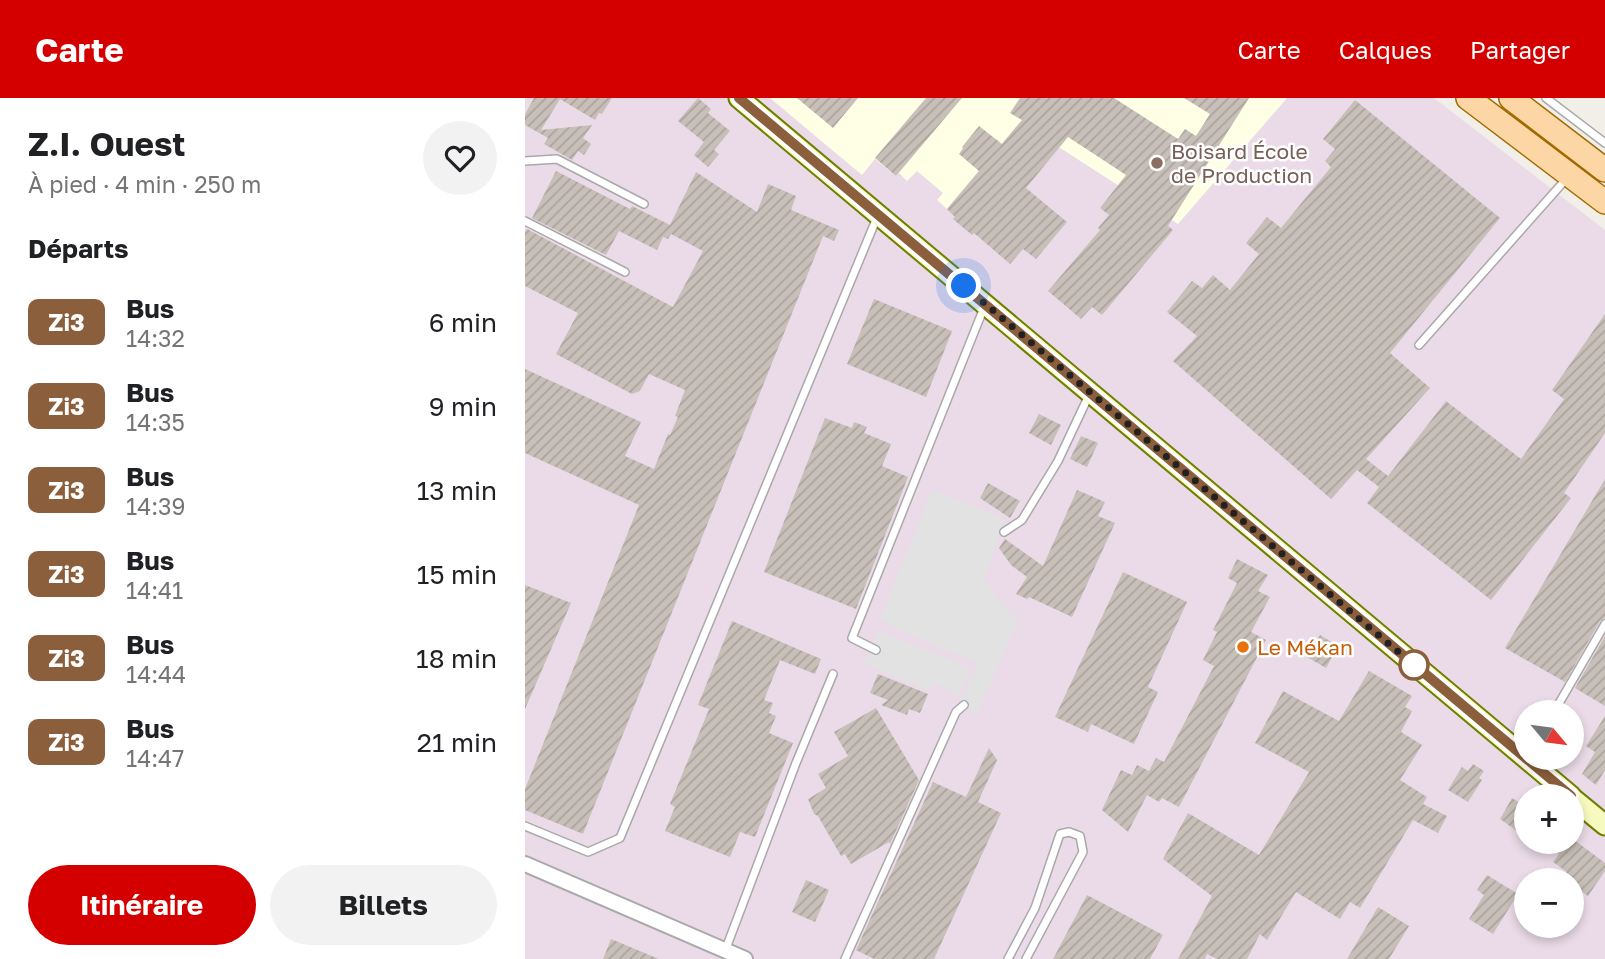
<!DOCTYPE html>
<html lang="fr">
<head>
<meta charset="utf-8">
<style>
  body { margin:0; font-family:"Golos Text",sans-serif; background:#f2f2f2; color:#202124; height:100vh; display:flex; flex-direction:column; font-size:26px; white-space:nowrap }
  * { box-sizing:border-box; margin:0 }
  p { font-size:23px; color:#757577 }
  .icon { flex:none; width:38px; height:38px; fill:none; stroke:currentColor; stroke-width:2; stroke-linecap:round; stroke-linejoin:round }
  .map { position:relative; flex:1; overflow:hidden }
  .drawer { display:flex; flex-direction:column; background:#fff; width:525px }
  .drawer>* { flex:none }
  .badge { padding:0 14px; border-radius:10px; font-size:24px; line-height:46px }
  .needle { width:46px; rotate:119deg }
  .fabs { position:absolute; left:989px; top:602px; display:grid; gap:14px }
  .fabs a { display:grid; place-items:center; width:70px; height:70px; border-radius:50%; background:#fff; box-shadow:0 4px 10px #0003; font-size:35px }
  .you { position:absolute; width:35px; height:35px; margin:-18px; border:5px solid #fff; border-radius:50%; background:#1a73e8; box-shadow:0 0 0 10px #1a73e833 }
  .map>.badge { position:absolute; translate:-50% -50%; box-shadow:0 0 0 4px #fff }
  h2 { padding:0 28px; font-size:26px; line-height:63px }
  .round { display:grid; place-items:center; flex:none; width:74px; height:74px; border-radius:37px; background:#f2f2f2 }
  .summary { display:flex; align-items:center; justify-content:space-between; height:119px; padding:0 28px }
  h1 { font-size:33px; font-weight:700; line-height:52px }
  .primary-button { display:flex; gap:14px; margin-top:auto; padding:14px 28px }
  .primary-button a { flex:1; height:80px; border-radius:42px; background:#d40000; color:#fff; font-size:28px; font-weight:700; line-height:80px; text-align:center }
  .primary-button a+a { background:#f2f2f2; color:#202124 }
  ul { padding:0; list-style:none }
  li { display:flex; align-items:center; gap:21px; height:84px; padding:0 28px }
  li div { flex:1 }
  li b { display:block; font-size:26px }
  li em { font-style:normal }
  li .badge { min-width:77px; font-weight:700; text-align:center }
  header { display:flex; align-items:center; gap:42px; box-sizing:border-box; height:98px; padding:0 35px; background:#d40000; color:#fff }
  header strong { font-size:33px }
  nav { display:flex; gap:38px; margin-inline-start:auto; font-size:24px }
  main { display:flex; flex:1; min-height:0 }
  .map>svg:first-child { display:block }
  .industrial { fill:#ebdbe8; fill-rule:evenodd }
  .education { fill:#ffffe5 }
  .parking { fill:#e2e2e2 }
  .building { fill:url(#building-hatch) }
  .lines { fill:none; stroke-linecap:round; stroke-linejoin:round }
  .lane-casing { stroke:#a9a9a9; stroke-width:10 }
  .street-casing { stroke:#a9a9a9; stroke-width:18 }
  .secondary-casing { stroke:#707d05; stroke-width:23 }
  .primary-casing { stroke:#a06b00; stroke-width:26 }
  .lane { stroke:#fff; stroke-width:7 }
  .street { stroke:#fff; stroke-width:14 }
  .secondary { stroke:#f7fabf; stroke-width:19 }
  .primary { stroke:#fcd6a4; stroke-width:23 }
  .line-casing { stroke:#fff; stroke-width:16 }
  .line { stroke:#8b5e3c; stroke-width:10 }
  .walk { stroke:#222; stroke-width:7; stroke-dasharray:0 12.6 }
  .education-dot { fill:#8d6e63; stroke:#fff; stroke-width:2.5 }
  .food-dot { fill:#e8710a; stroke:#fff; stroke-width:2.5 }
  .stop-dot { fill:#fff; stroke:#8b5e3c; stroke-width:3.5 }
  .labels { text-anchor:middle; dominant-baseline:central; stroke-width:5; stroke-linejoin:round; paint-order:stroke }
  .education-label { font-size:21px; fill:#785e54; stroke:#fff; text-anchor:start }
  .food-label { font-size:21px; fill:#c56008; stroke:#fff; text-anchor:start }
</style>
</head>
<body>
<header>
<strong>Carte</strong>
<nav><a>Carte</a><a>Calques</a><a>Partager</a></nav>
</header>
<main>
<section class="drawer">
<div class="summary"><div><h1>Z.I. Ouest</h1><p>À pied · 4 min · 250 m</p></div><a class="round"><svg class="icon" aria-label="heart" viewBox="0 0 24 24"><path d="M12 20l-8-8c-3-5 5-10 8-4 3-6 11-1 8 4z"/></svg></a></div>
<h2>Départs</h2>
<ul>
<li><span class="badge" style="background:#8b5e3c;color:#fff">Zi3</span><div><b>Bus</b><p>14:32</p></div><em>6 min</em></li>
<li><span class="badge" style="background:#8b5e3c;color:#fff">Zi3</span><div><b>Bus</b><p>14:35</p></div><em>9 min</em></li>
<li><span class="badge" style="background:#8b5e3c;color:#fff">Zi3</span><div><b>Bus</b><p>14:39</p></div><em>13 min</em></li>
<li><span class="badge" style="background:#8b5e3c;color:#fff">Zi3</span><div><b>Bus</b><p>14:41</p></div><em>15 min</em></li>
<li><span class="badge" style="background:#8b5e3c;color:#fff">Zi3</span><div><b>Bus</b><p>14:44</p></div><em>18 min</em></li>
<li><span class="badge" style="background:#8b5e3c;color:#fff">Zi3</span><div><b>Bus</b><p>14:47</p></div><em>21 min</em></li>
</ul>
<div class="primary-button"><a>Itinéraire</a><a>Billets</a></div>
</section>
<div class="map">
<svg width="1080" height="861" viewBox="0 0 1080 861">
  <defs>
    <pattern id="building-hatch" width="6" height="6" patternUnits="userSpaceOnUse" patternTransform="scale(1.75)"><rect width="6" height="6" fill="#c7bfb8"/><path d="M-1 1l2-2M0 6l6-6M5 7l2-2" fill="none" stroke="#aba49e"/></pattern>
  </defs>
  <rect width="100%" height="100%" fill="#f2efe9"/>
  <path class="industrial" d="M0,0H909L1080,132V861H0ZM1001,614H1046V660H1001ZM1001,698H1046V744H1001ZM1001,782H1046V828H1001Z"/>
  <path class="education" d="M245,0H762L653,126L495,24L422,111L412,102L418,95L392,73L382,83L374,75L371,78L350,61L337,77Z"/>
  <path class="parking" d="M408,392L480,421L459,482L493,523L452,616L435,604L453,567L451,564L369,530L355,520Z
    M354,533L447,571L433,598L411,585L404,593L339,566Z"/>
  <path class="building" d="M9,0H87L77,16L74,15L70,22L35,1L16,32L67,27L58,40L66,46L59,57L53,53L47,62L19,46L23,40L0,27V16Z
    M173,0L186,11L183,15L205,33L189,52L194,56L183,69L169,57L179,44L153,23Z
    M272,0H333L308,30Z
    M401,0H437L371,78L350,60Z
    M495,0H589L653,41L660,31L671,38L685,16L659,0H724L643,128L648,132L577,217L567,209L556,221L523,193L575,132L573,130L584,117L575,110L601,77L543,39L501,90L542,124L511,161L498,151L485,166L449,135L447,137L428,121L430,119L422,111L454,73L434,56L438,50L437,49L454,28L477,46L497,22L485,15Z
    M830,2L975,120L865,255L905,290L841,361L863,378L921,303L996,361L1039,301L1027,292L1080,216V335L1039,395L1046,400L966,502L842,405L854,389L832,372L806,401L648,263L672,238L642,214L667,183L677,190L688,177L705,192L734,156L721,145L742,119L756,130L806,69L800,63L810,51L798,41Z
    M31,73L105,111L107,108L145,127L171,74L232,114L243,86L271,98L266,112L314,132L309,143L298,138L58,736L0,712V691L114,407L0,355V271L116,324L100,358L129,371L143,336L145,337L153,319L150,318L160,292L124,276L115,293L107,296L31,256L53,215L0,188V134L2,131L148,209L178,153L146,136L143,141L138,139L132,152L94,133L81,157L7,120Z
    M349,201L427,233L401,299L322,266Z
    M514,316L536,327L526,347L504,335Z
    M300,320L327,330L329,324L342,329L339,335L366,346L357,368L383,379L331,511L239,474Z
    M556,338L573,345L562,369L545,361Z
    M1080,381V520L1075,523L1040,584L980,550Z
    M463,385L495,403L485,420L455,400Z
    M552,392L580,404L573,418L590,425L547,519L504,499L502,501L491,496L502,479L486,467L474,450L480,441L518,468Z
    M712,461L743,477L733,493L745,499L726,534L741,542L654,709L637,700L634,704L622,697L603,734L577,712L596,672L607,677L612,667L624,673L631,660L639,664L689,568L678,562L692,534L688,532L712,485L703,480Z
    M598,474L662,504L623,589L633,594L609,646L566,626L563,634L530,619Z
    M0,487L46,505L0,611Z
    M207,523L296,561L290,576L255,562L239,602L248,605L244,615L251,618L244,635L268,645L230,739L215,734L205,759L140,733L150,709L145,706L184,611L173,607Z
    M795,537L813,548L801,570L782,559Z
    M1080,538V608L1050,590Z
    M844,573L887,598L880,609L887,613L876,634L897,647L875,682L902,699L898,706L922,718L913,735L888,722L835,810L825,804L815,821L771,794L742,842L735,836L722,861H692L682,856L680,861H653L687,798L638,761L663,715L734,757L784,674L730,645L758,593L814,623Z
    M353,576L403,596L395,615L384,611L382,617L356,607L363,602L345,595Z
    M351,610L394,682L365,746L364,744L326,766L320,756L316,758L293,718L289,716L283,701L301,690L293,676L323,658L309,634Z
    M1080,618V672L1071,687L1057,676L1070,654L1061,648Z
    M464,650L472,662L453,704L476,715L409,861H349L331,852L408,684L441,699Z
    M948,666L959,673L954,680L957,682L943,704L923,692L937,669L943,673Z
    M987,700L1001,709V719L992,733L975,721Z
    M1016,744H1052L1080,765V773L1063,798L1046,785V782L1038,779L1042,774L1028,764L1034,756Z
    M962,777L993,796L968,836L944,821L959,797L952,792Z
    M281,782L304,792L290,824L267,814Z
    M562,797L638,837L625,861H528Z
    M853,809L884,828L864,861H822Z
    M86,841L134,861H78Z"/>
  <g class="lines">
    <g class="lane-casing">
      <path id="lane" d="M1021,0L1080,45
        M0,63L32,61L119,106
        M0,123L100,174
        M894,247L1042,80
        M479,434L497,422L533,363L565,295
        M351,552L327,540L460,207
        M1029,614L1080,526
        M0,728L63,754L95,740L353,117
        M200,853L271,665L308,576
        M320,861L431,614L439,607
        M483,861L510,810L535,736L544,734L555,738L558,754L501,861"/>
    </g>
    <g class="street-casing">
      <path id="street" d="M0,766L220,861"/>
    </g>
    <g class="secondary-casing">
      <path id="secondary" d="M214,0L1046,698
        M1046,699L1080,727"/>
    </g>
    <g class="primary-casing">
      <path id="primary" d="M943,0L1080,104
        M986,0L1080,72"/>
    </g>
    <use href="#lane" class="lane"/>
    <use href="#street" class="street"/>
    <use href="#secondary" class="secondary"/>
    <use href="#primary" class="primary"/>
  </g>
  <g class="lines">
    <g class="line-casing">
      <path id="line" d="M214,0L1046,698"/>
    </g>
    <use href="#line" class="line"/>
    <path class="walk" d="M439,188L889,567"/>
  </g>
  <circle class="education-dot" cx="632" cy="65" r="7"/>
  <circle class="food-dot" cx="718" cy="549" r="7"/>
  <circle class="stop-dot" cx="889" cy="567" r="14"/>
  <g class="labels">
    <g class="education-label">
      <text x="646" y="53">Boisard École<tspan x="646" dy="24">de Production</tspan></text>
    </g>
    <g class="food-label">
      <text x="732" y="549">Le Mékan</text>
    </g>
  </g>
</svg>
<div class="fabs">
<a><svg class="needle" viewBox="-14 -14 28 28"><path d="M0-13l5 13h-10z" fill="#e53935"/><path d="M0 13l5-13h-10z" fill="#757577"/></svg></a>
<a>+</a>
<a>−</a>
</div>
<div class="you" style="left:439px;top:188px"></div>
</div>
</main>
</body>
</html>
